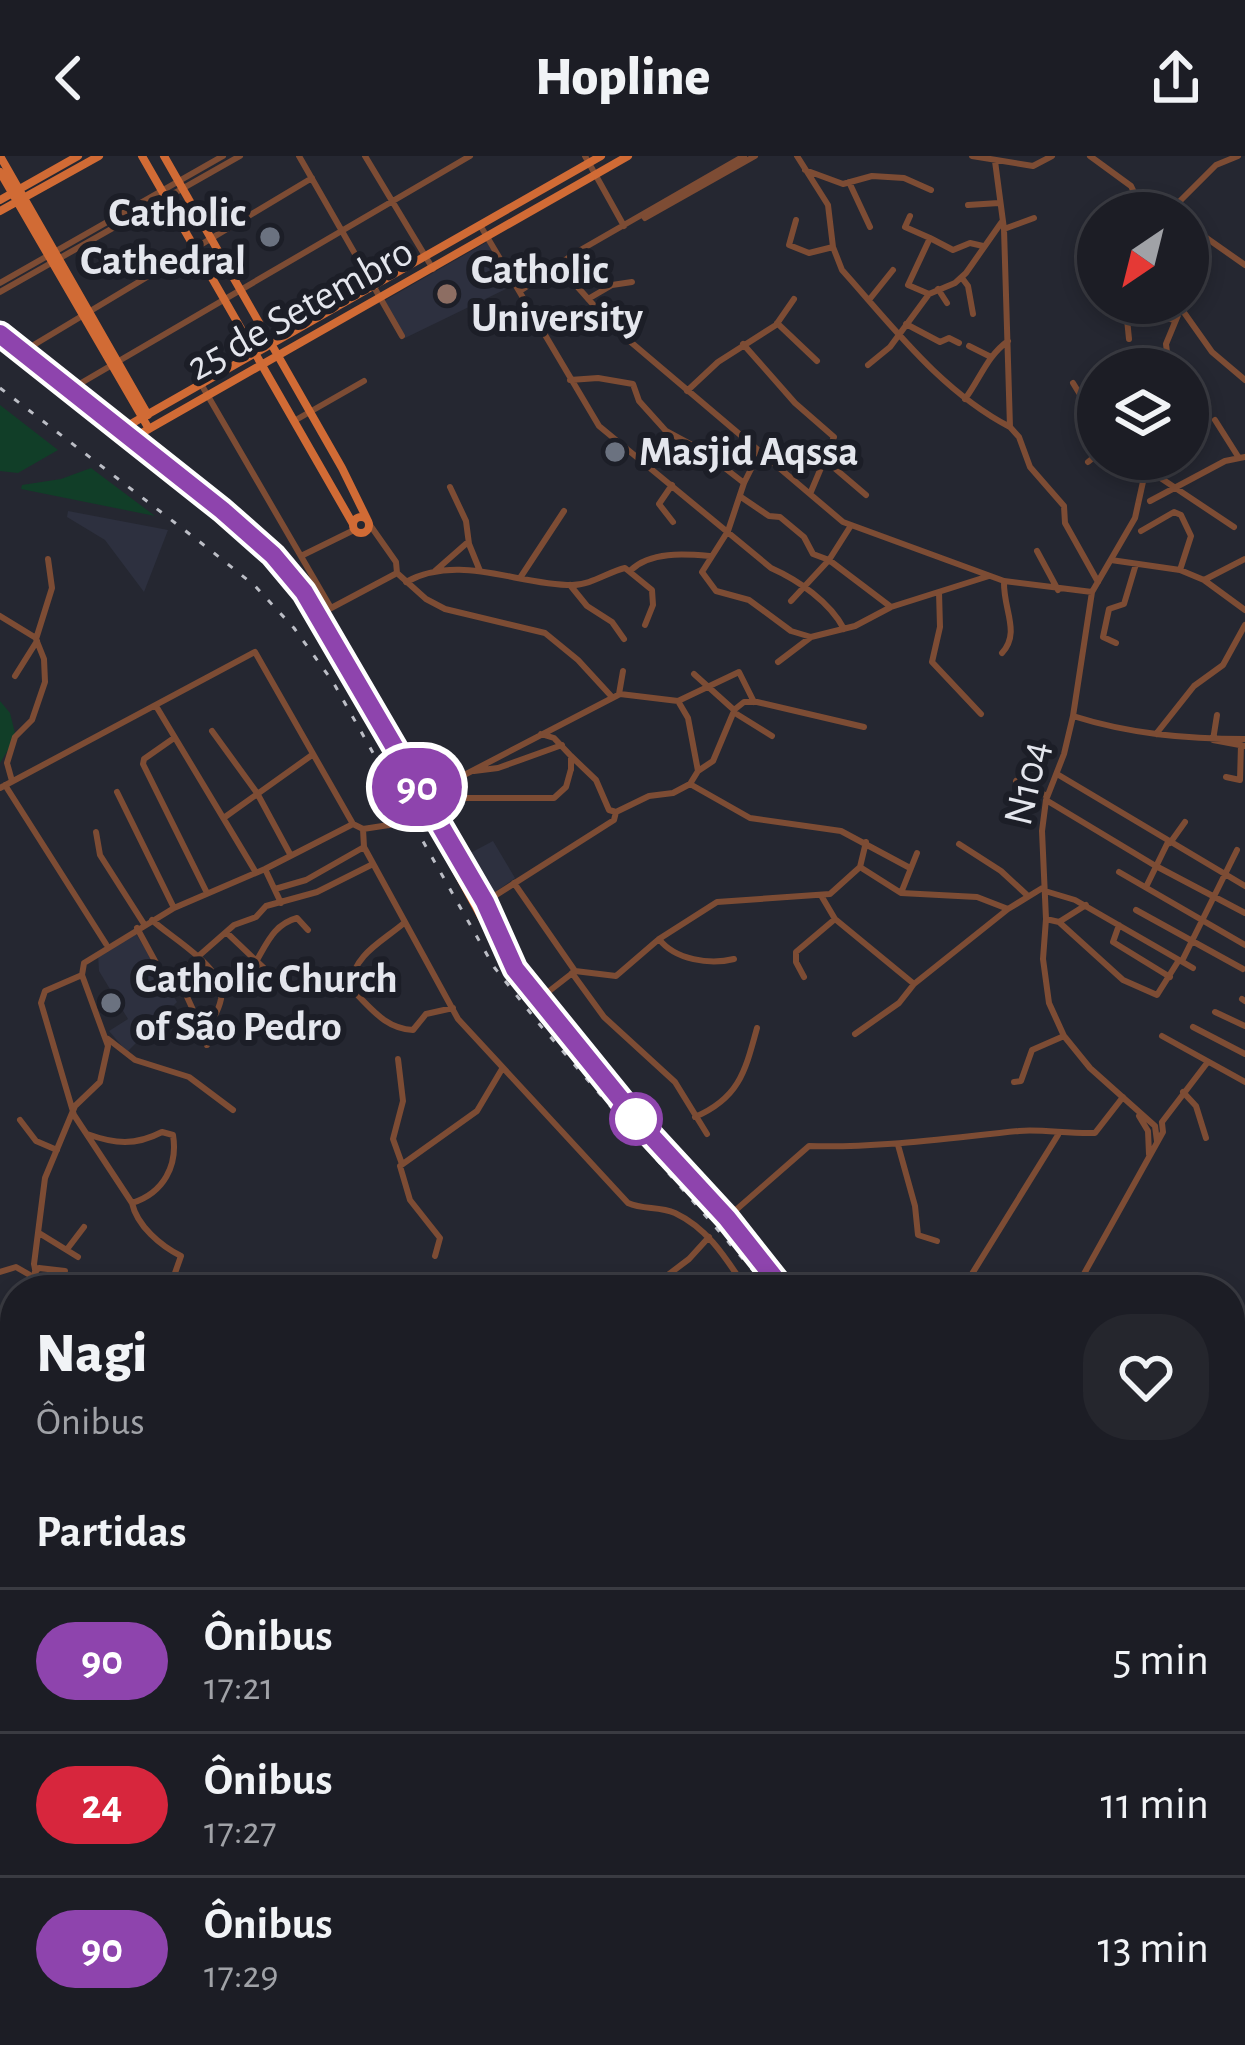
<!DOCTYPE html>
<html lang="pt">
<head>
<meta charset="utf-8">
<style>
  body { margin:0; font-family:"Alegreya Sans",sans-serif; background:#25262d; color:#f1f3f6; height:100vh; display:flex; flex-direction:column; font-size:45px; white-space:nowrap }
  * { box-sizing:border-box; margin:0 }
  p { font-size:39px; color:#a0a2a7 }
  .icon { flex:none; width:66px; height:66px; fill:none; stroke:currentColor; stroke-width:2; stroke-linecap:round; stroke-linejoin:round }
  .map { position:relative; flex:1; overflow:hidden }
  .panel { position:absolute; left:0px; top:1119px; width:1245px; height:771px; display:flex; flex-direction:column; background:#1c1d25; border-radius:48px 48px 0 0; box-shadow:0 6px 18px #0003,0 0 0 3px #3a3b42 }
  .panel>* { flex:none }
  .badge { padding:0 24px; border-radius:39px; font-size:42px; line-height:78px }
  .needle { width:78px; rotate:215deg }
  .buttons { position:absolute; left:1077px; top:36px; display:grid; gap:24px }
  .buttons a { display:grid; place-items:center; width:132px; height:132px; border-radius:50%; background:#1c1d25; box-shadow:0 6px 18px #0003,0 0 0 3px #3a3b42; font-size:60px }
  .map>.badge { position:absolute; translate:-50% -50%; box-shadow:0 0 0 6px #fff }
  h2 { padding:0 36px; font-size:45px; line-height:108px }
  .round { display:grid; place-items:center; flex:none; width:126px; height:126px; border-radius:48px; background:#25262d }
  .headline { display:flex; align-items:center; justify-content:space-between; height:204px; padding:0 36px }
  h1 { font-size:57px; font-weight:800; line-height:90px }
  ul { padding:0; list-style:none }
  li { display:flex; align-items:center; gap:36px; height:144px; padding:0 36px; border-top:3px solid #3a3b42 }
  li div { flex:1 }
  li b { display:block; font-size:45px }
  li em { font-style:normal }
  li .badge { min-width:132px; font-weight:700; text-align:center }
  header { display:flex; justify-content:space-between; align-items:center; height:156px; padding:0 36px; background:#1c1d25; font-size:54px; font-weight:800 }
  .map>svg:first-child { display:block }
  .built { fill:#2d303f }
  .green { fill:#113e28 }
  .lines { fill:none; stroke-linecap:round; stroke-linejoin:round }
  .minor { stroke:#7d4c34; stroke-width:6 }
  .major { stroke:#d16b35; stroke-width:8 }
  .highway { stroke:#f27733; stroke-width:10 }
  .rail { stroke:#bcbec6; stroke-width:3; stroke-dasharray:6 12; stroke-linecap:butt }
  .minor-bridge { stroke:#7d4c34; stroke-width:6 }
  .line-casing { stroke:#fff; stroke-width:27 }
  .line { stroke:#8e44ad; stroke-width:18 }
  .worship-dot { fill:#6b7280; stroke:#1c1e27; stroke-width:4.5 }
  .education-dot { fill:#8d6e63; stroke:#1c1e27; stroke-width:4.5 }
  .stop-dot { fill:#fff; stroke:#8e44ad; stroke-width:6 }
  .labels { text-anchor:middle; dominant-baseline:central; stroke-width:12; stroke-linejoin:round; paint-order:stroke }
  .poi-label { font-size:42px; font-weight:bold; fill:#e4e6ed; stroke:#1c1e27; text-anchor:start }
  .street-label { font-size:42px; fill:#e4e6ed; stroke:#1c1e27 }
</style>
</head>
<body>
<header><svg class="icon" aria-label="back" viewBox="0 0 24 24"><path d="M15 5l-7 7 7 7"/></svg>Hopline<svg class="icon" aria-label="share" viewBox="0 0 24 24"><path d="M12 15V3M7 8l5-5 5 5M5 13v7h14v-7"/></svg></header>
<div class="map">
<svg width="1245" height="1889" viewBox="0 0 1245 1889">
  <rect width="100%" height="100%" fill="#252731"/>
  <path class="built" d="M487,86L512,130L405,182L384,145Z
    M68,355L168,374L144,436L105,384L67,361Z
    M493,685L515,722L485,743L461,702Z
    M135,776L177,846L127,896L109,875L128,863L99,815L98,798Z
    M1235,1277L1245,1287V1407L1230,1398V1280Z"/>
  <path class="green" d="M0,249L58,294L18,317L0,315Z
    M91,312L155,360L21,333L22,329L61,323Z
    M0,545L10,557L16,581L0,607Z"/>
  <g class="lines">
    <path class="minor" d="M299,0L402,180
      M365,0L433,113
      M585,0L624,70
      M797,0L828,49L833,91L842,114C894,172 941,235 1010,271
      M972,0L1033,10L1052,0
      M1090,0L1131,30L1144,57
      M995,5L1004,73L1010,271L1019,281L1030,311L1064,350L1065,367L1098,426
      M805,14L843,28L872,20L904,22L931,34
      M849,26L870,71
      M1140,42L1171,57
      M968,49L999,47
      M1169,56L1216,9L1238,0
      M910,60L905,71L930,82
      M645,62L755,0
      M796,64L789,89L809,97L833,91
      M480,69L599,270L771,412C798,424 830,446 844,473
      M1188,69L1245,109
      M1004,73L1034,62
      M559,110L613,171L843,366L1004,425L1092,436
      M1094,120L1098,116
      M962,122L968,130L973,158
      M0,127L223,0
      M938,133L947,147
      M520,135L577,96L744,0
      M0,136L240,0
      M929,138L908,129L930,82L953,94L970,87L983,90
      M588,143L612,129L632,126
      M869,144L893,114
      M1178,148L1212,196L1245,224
      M1126,153L1129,183
      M1116,156L1126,153L1175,164
      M777,167L817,205
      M906,168L940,186L949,182L959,187
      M743,188L795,247L834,281L810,338
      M969,190L989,200
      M17,199L312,22
      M868,209L890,191L929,138L955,127L966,117L1001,67
      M1169,213L1166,188L1178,159V147
      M570,224L598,222L633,228L639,245L666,275L703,295L744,327
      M1073,227L1098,268
      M201,228L331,452
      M687,235L718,206L776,169L794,143
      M64,237L470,0
      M965,243C980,223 987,200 1008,185
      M1215,264L1239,302
      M294,265L364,225
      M760,295L744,327L728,375L702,416L716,435L749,444L791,475L811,481
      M1132,303L1234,371
      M1148,303L1135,362L1092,436L1073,560L1064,598L1046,644L1042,675L1046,763L1043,803L1049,847L1064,880L1090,912L1155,970L1157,985
      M825,304L866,339
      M1088,306L1098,298
      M672,329L659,348L673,366
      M450,331L466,365L469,388L480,415
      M741,341L769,360L780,361L804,381L813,398L829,404L891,451
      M1150,345L1225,305L1245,301
      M1141,375L1174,356L1181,359L1191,380L1180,414
      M1037,395L1058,434
      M301,400L354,374
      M1111,404L1180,414L1204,424L1245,454
      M631,414C651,395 685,398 711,400
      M435,415L468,386
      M397,417L426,443L445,453L545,477L578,504L612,541
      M520,422L564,355
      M1204,424L1245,403
      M406,426C459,397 517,429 572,429C591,429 608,416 625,412L652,434L653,449L645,469
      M570,429L587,450L612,466L624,483
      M939,436L940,471L932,506L981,558
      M791,445L829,404L850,371
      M318,459L397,417L396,406L370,369
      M0,460L36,482
      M1116,487L1103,481L1109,453L1124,448L1136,408
      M1002,497C1021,476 1003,454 1004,425
      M778,506L811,481L855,470L891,451L989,420
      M694,518L734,554L744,546H757L864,571
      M15,520L37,485
      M619,538L623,515
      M678,545L739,516L754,546
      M156,550L255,715
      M735,557L772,580
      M1217,559L1213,584L1245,590
      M1073,560C1130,578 1186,583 1245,583
      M212,575L257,637L290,698
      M541,578L554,582L571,600V613
      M1156,578L1194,530L1223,509L1245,469
      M174,582L144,603L143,608L207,737
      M571,600L596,624L609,654L616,656
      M474,615L498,612L562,589
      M698,615L713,605L734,555
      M1057,618L1245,730
      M1226,621L1240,624L1241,589
      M12,625L7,607L15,581L32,564L45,526L44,503L36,483L52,432L48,403
      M1016,625L1047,640
      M690,628L750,662L841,675L910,712
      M5,629L106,788
      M0,632L255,496L353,668L363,673L364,691L458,863L628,1047C643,1054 659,1050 675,1057C709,1073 727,1104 747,1134
      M117,636L174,752
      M418,643L620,538L678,545L688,562L698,615L690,628L673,637L649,640L616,656L614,664L485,746
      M1046,644L1154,709L1245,757
      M225,661L312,599
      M363,673L389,669
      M96,676L100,699L144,768
      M1170,687L1185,666
      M959,688L1001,715L1028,740
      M860,711L901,737L977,741L1008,753
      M265,713L281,747
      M1119,716L1245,789
      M514,727L575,815
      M1146,731L1168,686
      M275,733L306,724L364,691
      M1045,735L1075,744L1193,812
      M901,737L917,697
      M822,741L835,763L914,828L899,847L855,878
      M1136,754L1243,813
      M1046,763L1059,766L1123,824L1157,839L1179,804
      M152,764C172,783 226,811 221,843C217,863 206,866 207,889
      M1059,766L1086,749
      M1119,769L1113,786L1170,821
      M137,772L161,816L166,821L177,819L234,769L256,761L266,750L317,736L373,708
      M226,776L267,815C290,819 310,809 334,821C363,835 375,872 413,874L426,858L453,852
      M659,783C675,804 710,809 734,803
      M257,804C268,785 275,768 297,762L308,774
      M1182,805L1237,694
      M572,817L604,861L675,926L707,978
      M82,819L45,835L41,847L74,959L132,1047C137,1070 161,1090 181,1100L169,1134
      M177,819L194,856L207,870
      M804,821L796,806V796L835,763
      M914,828L1008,753L1044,731
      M351,829C353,799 383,785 404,767
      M539,843L575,815L616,820L659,783L717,746L830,738L860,711L866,686
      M1242,843L1245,845
      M1215,856L1245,870
      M1193,871L1245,898
      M1162,880L1245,926
      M108,883L135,904L189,921L233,954
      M398,903L403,945L393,983L402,1008
      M1014,926L1021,925L1032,894L1064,880
      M1183,936L1196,950L1206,982
      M1139,960L1148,975L1149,998
      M695,961C739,942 745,916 757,872
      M20,964L36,985L57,994
      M1162,966L1207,907
      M87,978C115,988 135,990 162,976L173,979C178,1009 164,1037 132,1047
      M898,989L915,1050L918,1079L937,1085
      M729,1060L809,990C880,992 948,982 1019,975C1041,973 1069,978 1095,977L1123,941
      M39,1077L78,1101
      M68,1092L84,1071
      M435,1100L440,1082L410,1044L400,1010L477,955L502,913
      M0,1116L16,1111L35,1122
      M35,1116L39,1112L65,1115
      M39,1134L34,1108L45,1022L75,950L100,926L108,890L82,819L84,807L174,752L265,713L353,668
      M648,1134L689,1103L709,1081
      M962,1134L1058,979
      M1075,1134L1163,976L1162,967
      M0,1182L15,1153
      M0,1247L14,1270L1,1333L15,1362
      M1230,1254L1245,1250
      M0,1262L15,1250
      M0,1412L15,1390
      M1230,1489L1245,1502
      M15,1612C4,1637 2,1667 15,1691
      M1230,1680L1245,1692
      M0,1807L15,1818
      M0,1857L15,1844
      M234,1875L249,1889
      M619,1875L621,1889
      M693,1875L703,1889
      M0,1880L10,1889
      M209,1889L212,1875
      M535,1889L543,1884L577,1889
      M596,1889L602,1875
      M672,1889L677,1875
      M767,1889L769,1875
      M1102,1889L1105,1875"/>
    <path class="major" d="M0,0L148,259
      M142,0L353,368
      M164,0L342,312L367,363
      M0,16L149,273
      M0,44L78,0
      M0,55L99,0
      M115,277L601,0
      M126,286L628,0
      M353 369a8 8 0 1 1 16 0a8 8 0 1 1-16 0Z"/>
    <path class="highway" d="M0,178L222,354L273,399L304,436L485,746L515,813L643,972L727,1062L784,1134
      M439,681L499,791
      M1230,1413L1245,1422"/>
    <path class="rail" d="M0,232L209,393L255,430L294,472L333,526L494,811L540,869L770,1134
      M1230,1476L1245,1490"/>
    <path class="minor-bridge" d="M389,669L445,642H554L566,631L571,613"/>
  </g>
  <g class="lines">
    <g class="line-casing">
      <path id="line" d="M0,178L222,354L273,399L304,436L485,746L515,813L644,972L727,1062L784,1134"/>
    </g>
    <use href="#line" class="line"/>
  </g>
  <g class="worship-dot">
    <circle cx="270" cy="81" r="12"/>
    <circle cx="615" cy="296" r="12"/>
    <circle cx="111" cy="847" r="12"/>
  </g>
  <circle class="education-dot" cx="447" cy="138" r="12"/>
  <circle class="stop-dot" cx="636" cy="963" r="24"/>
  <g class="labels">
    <g class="poi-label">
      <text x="246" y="57" text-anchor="end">Catholic<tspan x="246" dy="48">Cathedral</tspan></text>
      <text x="471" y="114">Catholic<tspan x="471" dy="48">University</tspan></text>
      <text x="639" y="296">Masjid Aqssa</text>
      <text x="135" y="823">Catholic Church<tspan x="135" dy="48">of São Pedro</tspan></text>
    </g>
    <g class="street-label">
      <text transform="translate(300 153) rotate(-29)">25 de Setembro</text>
      <text transform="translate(1027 627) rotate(-77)">N104</text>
    </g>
  </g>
</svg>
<div class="buttons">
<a><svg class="needle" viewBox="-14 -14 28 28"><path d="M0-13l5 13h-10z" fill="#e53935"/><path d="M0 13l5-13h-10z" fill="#a0a2a7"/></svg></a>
<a><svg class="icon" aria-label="layers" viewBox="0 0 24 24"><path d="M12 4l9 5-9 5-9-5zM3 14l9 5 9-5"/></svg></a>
</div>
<b class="badge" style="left:417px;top:631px;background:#8e44ad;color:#fff">90</b>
<section class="panel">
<div class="headline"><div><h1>Nagi</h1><p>Ônibus</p></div><a class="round"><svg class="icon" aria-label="heart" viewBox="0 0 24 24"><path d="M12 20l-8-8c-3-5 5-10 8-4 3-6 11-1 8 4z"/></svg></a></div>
<h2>Partidas</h2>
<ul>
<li><span class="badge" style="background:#8e44ad;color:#fff">90</span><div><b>Ônibus</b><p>17:21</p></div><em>5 min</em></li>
<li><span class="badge" style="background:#d7263d;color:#fff">24</span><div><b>Ônibus</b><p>17:27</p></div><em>11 min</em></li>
<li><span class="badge" style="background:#8e44ad;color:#fff">90</span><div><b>Ônibus</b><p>17:29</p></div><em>13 min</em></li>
</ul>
</section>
</div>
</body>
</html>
